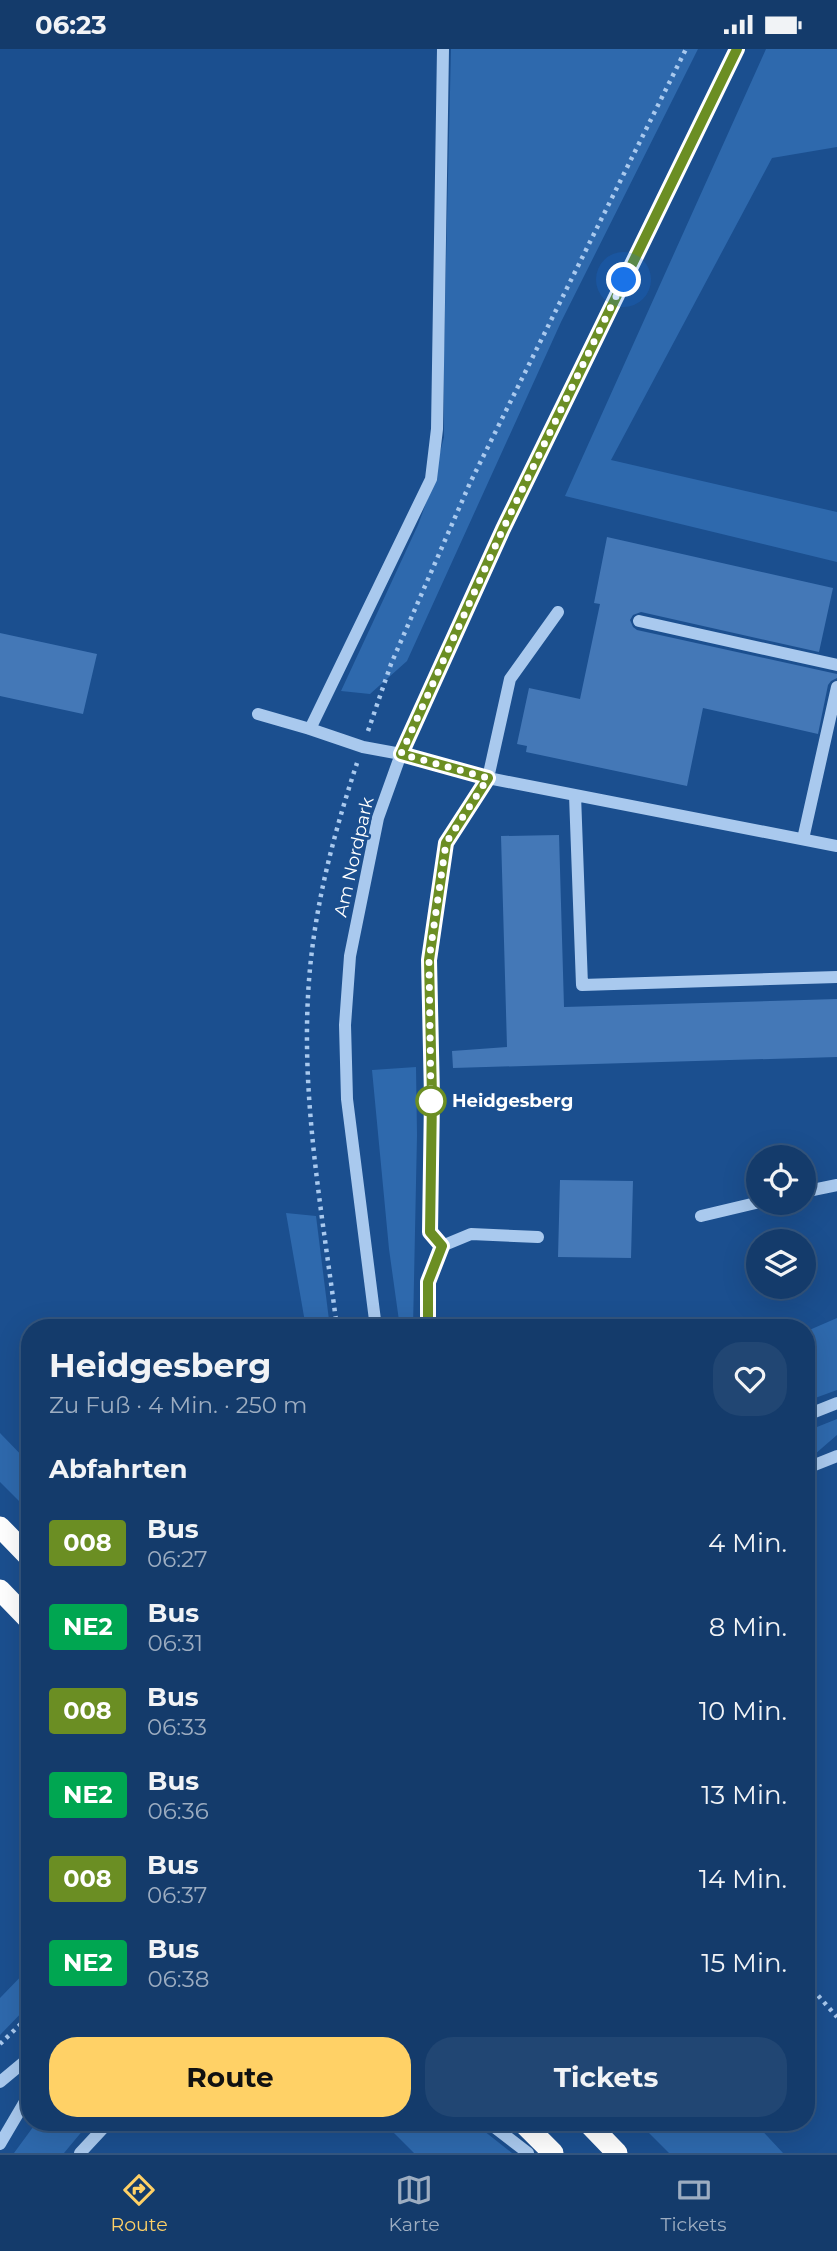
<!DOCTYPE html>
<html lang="de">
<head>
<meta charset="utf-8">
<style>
  body { margin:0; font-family:Montserrat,sans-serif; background:#214673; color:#f1f3f6; height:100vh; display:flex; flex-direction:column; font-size:26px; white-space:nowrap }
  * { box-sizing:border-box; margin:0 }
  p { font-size:23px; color:#9dadc1 }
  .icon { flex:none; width:38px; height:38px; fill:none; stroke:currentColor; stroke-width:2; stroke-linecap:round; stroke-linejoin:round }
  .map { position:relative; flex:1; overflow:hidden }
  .side { position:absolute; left:21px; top:1270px; width:794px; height:812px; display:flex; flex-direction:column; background:#143b6b; border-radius:28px; box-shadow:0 7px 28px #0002,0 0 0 2px #33557e }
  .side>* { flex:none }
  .badge { padding:0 14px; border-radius:5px; font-size:24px; line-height:46px }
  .tools { position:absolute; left:746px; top:1096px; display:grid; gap:14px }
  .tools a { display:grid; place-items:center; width:70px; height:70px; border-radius:50%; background:#143b6b; box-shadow:0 7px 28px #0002,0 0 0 2px #33557e; font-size:35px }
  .you { position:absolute; width:35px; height:35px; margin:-18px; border:5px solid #fff; border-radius:50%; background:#1a73e8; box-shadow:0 0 0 10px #1a73e833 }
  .map>.badge { position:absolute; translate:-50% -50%; box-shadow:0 0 0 4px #fff }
  h2 { padding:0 28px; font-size:26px; line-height:63px }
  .round { display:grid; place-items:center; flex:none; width:74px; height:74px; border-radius:28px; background:#214673 }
  .head { display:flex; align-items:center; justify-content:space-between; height:119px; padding:0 28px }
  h1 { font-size:33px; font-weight:700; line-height:52px }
  .button { display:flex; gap:14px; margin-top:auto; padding:14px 28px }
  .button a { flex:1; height:80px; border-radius:28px; background:#ffd166; color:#111; font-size:28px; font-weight:700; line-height:80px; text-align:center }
  .button a+a { background:#214673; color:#f1f3f6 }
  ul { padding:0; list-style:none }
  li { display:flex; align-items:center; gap:21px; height:84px; padding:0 28px }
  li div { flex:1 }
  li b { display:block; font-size:26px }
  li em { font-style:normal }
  li .badge { min-width:77px; font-weight:700; text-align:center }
  .status { display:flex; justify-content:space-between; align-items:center; height:49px; padding:0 35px; background:#143b6b; direction:ltr }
  .status svg { height:19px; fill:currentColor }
  .menu { display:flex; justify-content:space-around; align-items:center; height:98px; border-top:2px solid #33557e; background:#143b6b; font-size:19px; color:#9dadc1 }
  .menu a { display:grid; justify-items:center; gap:4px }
  .menu .selected { color:#ffd166 }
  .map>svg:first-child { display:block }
  .green { fill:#2e69ad }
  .building { fill:#4478b7 }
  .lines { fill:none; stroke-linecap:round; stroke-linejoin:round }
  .path { stroke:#a9c9ee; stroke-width:4.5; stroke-dasharray:3.5 5; stroke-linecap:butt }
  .minor { stroke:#a9c9ee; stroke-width:12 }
  .highway { stroke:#fff; stroke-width:21 }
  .line-casing { stroke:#fff; stroke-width:16 }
  .line { stroke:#6b8e23; stroke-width:10 }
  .walk { stroke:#fff; stroke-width:7; stroke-dasharray:0 12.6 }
  .stop-dot { fill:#fff; stroke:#6b8e23; stroke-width:3.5 }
  .labels { text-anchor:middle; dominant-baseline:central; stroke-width:5; stroke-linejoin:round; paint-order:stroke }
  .street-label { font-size:18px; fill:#fff; stroke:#1b4f8f }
  .stop-label { font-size:18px; font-weight:bold; fill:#fff; stroke:#1b4f8f; text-anchor:start }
</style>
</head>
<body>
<div class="status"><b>06:23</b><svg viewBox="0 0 49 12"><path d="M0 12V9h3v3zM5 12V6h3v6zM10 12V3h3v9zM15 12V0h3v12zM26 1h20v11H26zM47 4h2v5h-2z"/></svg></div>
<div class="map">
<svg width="837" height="2104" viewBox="0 0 837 2104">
  <rect width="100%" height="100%" fill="#1b4f8f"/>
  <path class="green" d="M451,0H698L561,273L407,612L370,645L341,642L418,476L429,446L444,388V301Z
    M766,0H837V98L772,109L611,411L837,463V513L565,447Z
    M416,1018L417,1086L413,1279H400L389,1200L372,1021Z
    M286,1164L316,1167L330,1279H306Z
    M837,1269V1341L807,1352V1282Z
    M837,1370V1386L807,1412V1382Z
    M0,1384L30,1415V1463L0,1433Z
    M30,1918V1955L0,1986V1949Z
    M36,2074H89L64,2104H14Z
    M384,2074H474L512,2104H414Z
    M639,2074H755L783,2104H669Z"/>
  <path class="building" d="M607,488L833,539L819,603L641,563L633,566L630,571L633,578L637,581L837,625V629L831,632L828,636L818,685L703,659L687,737L526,703L527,697L517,695L529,639L580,650L600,555L594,554Z
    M0,584L97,605L83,665L0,647Z
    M559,786L564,958L837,950V1008L453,1019L452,1002L507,998L501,787Z
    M560,1131L633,1132L631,1209L558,1208Z"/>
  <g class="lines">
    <path class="path" d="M368,682L391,615L470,434L686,0
      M337,1279C323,1169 302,1058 308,947C312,867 332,790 357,714
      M807,1934L837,1968
      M0,1995L30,1966"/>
    <path class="minor" d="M443,0L437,380L431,430L310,680L363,698L401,705L488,729L837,797
      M639,572L837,616
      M258,665L310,680
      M575,746L582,936L837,928
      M803,790L837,638
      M803,1143L837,1136
      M701,1167L760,1153
      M442,1197L430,1183L432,1048L429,911L446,794L488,729L510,630L558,563
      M376,1279L347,1050L345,976L350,907L378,769L401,705L503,479L737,0
      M428,1279V1233L442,1197L471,1185L538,1188
      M807,1366L837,1354
      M807,1419L837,1407
      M0,2033L30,2008
      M489,2074L528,2104
      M0,2095L30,2044
      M80,2104L108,2074"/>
    <path class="highway" d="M0,1478L30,1509
      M0,1541L30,1572
      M523,2074L553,2104
      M588,2074L617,2104"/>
  </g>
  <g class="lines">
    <g class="line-casing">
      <path id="line" d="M428,1279V1233L442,1197L430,1183L432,1048L429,911L446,794L488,729L401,705L503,480L737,0"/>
    </g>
    <use href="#line" class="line"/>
    <path class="walk" d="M431,1052L429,911L446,794L488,729L401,705L503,480L624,231"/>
  </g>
  <circle class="stop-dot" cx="431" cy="1052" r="14"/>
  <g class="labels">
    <g class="street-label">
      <text transform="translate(354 808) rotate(-77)">Am Nordpark</text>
    </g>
    <g class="stop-label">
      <text x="452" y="1052">Heidgesberg</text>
    </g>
  </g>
</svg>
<div class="tools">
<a><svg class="icon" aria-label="locate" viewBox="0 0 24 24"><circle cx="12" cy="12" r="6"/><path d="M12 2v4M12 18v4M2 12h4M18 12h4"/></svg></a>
<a><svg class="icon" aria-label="layers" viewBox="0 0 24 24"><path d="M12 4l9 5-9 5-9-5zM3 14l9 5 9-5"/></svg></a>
</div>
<div class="you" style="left:624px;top:231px"></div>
<section class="side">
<div class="head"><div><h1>Heidgesberg</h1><p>Zu Fuß · 4 Min. · 250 m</p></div><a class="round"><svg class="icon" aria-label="heart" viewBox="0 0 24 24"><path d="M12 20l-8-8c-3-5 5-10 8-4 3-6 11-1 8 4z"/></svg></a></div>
<h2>Abfahrten</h2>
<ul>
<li><span class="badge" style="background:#6b8e23;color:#fff">008</span><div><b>Bus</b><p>06:27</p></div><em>4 Min.</em></li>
<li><span class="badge" style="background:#00a651;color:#fff">NE2</span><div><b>Bus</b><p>06:31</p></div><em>8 Min.</em></li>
<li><span class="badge" style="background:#6b8e23;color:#fff">008</span><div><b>Bus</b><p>06:33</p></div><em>10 Min.</em></li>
<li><span class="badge" style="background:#00a651;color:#fff">NE2</span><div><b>Bus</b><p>06:36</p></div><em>13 Min.</em></li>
<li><span class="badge" style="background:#6b8e23;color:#fff">008</span><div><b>Bus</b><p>06:37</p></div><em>14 Min.</em></li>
<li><span class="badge" style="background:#00a651;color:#fff">NE2</span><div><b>Bus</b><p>06:38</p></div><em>15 Min.</em></li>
</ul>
<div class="button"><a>Route</a><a>Tickets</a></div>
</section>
</div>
<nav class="menu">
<a class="selected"><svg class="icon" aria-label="directions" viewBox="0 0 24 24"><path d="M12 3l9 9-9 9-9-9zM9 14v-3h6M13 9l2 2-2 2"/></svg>Route</a>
<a><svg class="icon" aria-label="map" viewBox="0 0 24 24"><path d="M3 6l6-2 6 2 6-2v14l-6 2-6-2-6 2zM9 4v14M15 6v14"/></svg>Karte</a>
<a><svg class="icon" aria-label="tickets" viewBox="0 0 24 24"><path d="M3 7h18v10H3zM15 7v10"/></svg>Tickets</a>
</nav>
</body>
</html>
